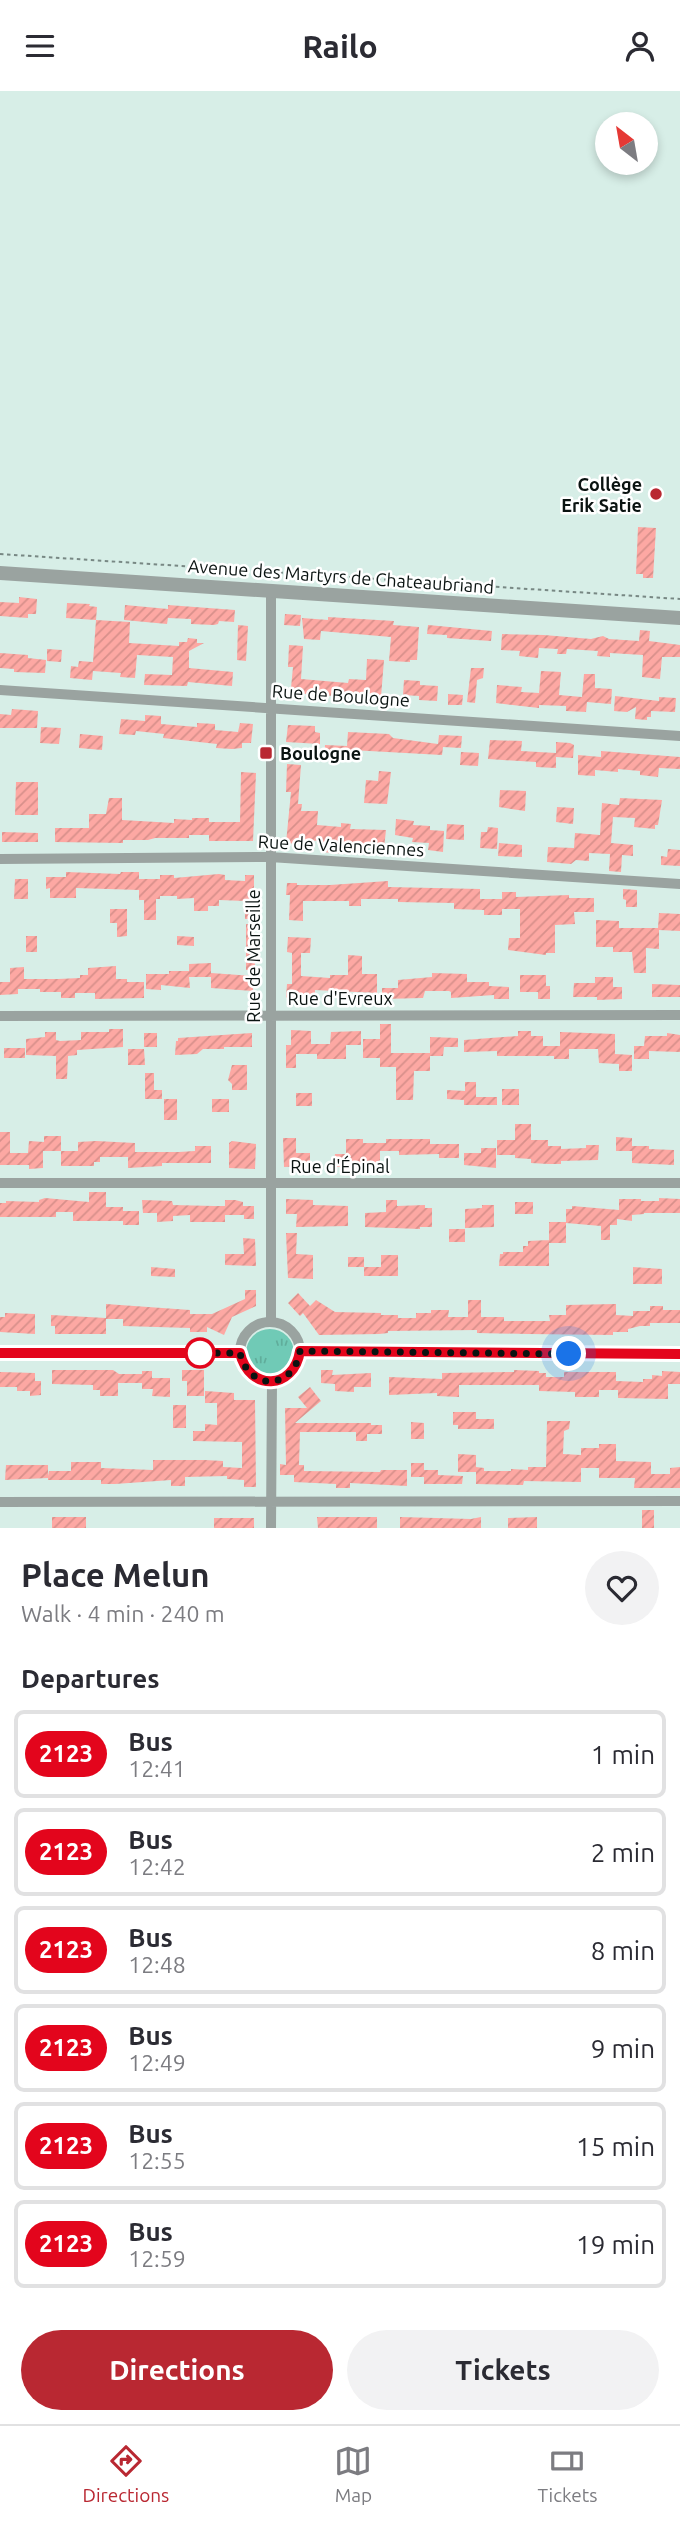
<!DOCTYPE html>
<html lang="en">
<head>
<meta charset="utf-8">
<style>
  body { margin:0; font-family:Ubuntu,sans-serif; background:#f2f2f3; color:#2b2b33; height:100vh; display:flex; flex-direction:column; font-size:26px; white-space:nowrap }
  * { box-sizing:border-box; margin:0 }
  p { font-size:23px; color:#7c7c81 }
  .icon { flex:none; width:38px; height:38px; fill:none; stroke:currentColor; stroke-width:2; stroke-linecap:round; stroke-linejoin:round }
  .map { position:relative; height:1437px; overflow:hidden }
  .panel { display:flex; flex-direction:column; background:#fff; flex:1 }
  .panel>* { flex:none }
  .badge { padding:0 14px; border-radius:23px; font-size:24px; line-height:46px }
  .needle { width:46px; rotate:329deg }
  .fabs { position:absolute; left:595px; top:21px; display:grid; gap:14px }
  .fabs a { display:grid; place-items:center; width:63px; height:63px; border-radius:50%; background:#fff; box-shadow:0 4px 10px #0003; font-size:35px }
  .you { position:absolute; width:35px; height:35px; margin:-18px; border:5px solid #fff; border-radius:50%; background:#1a73e8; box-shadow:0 0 0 10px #1a73e833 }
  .map>.badge { position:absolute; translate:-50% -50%; box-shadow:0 0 0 4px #fff }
  h2 { padding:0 21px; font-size:26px; line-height:63px }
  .round { display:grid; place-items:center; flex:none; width:74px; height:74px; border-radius:37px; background:#f2f2f3 }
  .overview { display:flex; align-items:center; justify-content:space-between; height:119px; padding:0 21px }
  h1 { font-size:33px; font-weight:600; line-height:52px }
  .primary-button { display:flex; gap:14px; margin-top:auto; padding:14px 21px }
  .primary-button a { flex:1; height:80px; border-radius:42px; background:#b92832; color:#fff; font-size:28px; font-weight:600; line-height:80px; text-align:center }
  .primary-button a+a { background:#f2f2f3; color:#2b2b33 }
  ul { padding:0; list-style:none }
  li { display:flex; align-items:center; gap:21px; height:88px; margin:0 14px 10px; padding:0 7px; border:4px solid #e1e1e2; border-radius:10px }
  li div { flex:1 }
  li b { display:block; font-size:26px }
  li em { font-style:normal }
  li .badge { min-width:77px; font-weight:700; text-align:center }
  header { display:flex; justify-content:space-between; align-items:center; height:91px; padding:0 21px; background:#fff; font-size:32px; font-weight:600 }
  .menu { display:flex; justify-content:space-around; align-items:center; height:98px; border-top:2px solid #e1e1e2; background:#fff; font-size:19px; color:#7c7c81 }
  .menu a { display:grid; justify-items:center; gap:4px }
  .menu .on { color:#b92832 }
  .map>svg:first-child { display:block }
  .grass { fill:url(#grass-tufts) }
  .building { fill:url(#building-hatch) }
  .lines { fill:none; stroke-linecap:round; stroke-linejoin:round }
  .path { stroke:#788884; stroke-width:2; stroke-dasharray:3.5 3.5; stroke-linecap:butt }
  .minor { stroke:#9aa3a0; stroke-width:10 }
  .tertiary { stroke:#9aa3a0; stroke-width:14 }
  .line-casing { stroke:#fff; stroke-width:16 }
  .line { stroke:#e3051c; stroke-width:10 }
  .walk { stroke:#0a1311; stroke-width:7; stroke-dasharray:0 12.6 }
  .poi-dot { fill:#b92832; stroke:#fff; stroke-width:2.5 }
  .stop-dot { fill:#fff; stroke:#e3051c; stroke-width:3.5 }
  .labels { text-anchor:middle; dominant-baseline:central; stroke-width:5; stroke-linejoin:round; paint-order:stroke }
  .poi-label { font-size:18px; font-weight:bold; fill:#0a1311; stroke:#fff; text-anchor:end }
  .street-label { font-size:18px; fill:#0a1311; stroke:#fff }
</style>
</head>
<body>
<header><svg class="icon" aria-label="menu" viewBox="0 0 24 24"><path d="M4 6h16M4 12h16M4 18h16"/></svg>Railo<svg class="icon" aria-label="person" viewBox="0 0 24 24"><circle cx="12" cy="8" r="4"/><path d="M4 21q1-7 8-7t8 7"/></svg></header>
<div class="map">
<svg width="680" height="1437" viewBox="0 0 680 1437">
  <defs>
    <pattern id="grass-tufts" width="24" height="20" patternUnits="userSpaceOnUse" patternTransform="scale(1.75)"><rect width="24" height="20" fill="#70cab6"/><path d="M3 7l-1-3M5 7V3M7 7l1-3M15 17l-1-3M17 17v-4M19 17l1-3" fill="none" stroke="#60ad9b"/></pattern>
    <pattern id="building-hatch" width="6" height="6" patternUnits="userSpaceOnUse" patternTransform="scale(1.75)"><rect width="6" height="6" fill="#fda8a3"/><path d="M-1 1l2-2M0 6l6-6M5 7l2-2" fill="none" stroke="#d8908b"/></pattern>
  </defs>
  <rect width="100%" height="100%" fill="#d7eee7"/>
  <path class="grass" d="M246 1262a24 24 0 1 1 48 0a24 24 0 1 1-48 0Z"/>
  <path class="building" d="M638,436L656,437L653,487H643V483H636Z
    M19,506L37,508L36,523H28V527L0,525V511L19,512Z
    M67,512L90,513L89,515L97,516L96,529L66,527Z
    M125,514L168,518V514L235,519L234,531L219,530L218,533L214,534L191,533V528L168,527L167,533L124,529Z
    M285,523L301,524L300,535L284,534Z
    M328,526L394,530L393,534L419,536L417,569H410V571L389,570L391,546L321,540L320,549L304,548L302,527L328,529Z
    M96,529L130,531L129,552L179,555V551H187L188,547L197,548V552H204L189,560V577L233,581L232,595L188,591L187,595L144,594L145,583L172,584L173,566L137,564L135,587L120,586L121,582L93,580L92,589L70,587L71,575L78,576L79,570L93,571Z
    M238,534L248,535L246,570L237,569Z
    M428,534L492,540L491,550L447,547V544L427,543Z
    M640,539L650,540L649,550L680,554V566H662L660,588L642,586L643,564L610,562V566L597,565L598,560L567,558L566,563H557L558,558L539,557L538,567L519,565L520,560L501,559L502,543L544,544L591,548L603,545L609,548L639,550Z
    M289,554L303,555L301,588L348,592L349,588L366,589L367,568L384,569L381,606L361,605V607L293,602L294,597H291L293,576H288Z
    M47,558L62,559L61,571L47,570Z
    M0,562L28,564V567L46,569L45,582L14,581V578L0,577Z
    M471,577H484L483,587L477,589L475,612L467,611Z
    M541,580L561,581L559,604L582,606L584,583H595V597L612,598L611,613L587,611L586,621L566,620V615L539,614V617L496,612L497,594L522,596L521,601L539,602Z
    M404,589L420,590V594L438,595L437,610L419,609V605L403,604Z
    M448,603L463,604L462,614H448Z
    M615,605L659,610V606L676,607L675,621L651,620V626H647V629L635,628L636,616L627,621L614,620Z
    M12,618L38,620L37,637H0V623L11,624Z
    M145,624L161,625V633L197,636V632L215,633V639L238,641L240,632L253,633L251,652H242V657L232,658L216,657L217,653L163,647L164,643L136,640L135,644L119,643L121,628L145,630Z
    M288,634L315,635V641L320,642V653L286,651Z
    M41,636L61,637L59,653L40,652Z
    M348,641L389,643L393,647L438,653L439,644L462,645L461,657L443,656L442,664L351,659L350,670L324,668L325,654L347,655Z
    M80,643L103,645L102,659L79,657Z
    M490,649L522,650L521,660L556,662V651L570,652L574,654L573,667L556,666V677L536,676V671L488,668Z
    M601,660L680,666V678L659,677L658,686L640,684V680L618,678V681L595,679V685L578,684V664L601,666Z
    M461,661L479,662L478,675L460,674Z
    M287,673L301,674L298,713H302L301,720H318L317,734L341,736V732L351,733L350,738L386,739L384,757L344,756V763L322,761L323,750L300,749V753L286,752L291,701H286Z
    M379,680L391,681L387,713L364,712L366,689L378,690Z
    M241,681L256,682L253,750H209V744H189V747H155L148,749H123V752L55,751V737H89V723H106L109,707H122V729L174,732V728L192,729V727H209V731H240Z
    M16,691H38V724H15Z
    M500,699L526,700L525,720L499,716Z
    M620,707L662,709L658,734H655V738L634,736L635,727L613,726L611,752L633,754V765L622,764L621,781L609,780L610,763L589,762V770L576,769L571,773L547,771L548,756L574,757L575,742L600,744L602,712L619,714Z
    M557,716L574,717L573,733L556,731Z
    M396,728L414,730L413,734L430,735V739L444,740L443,761L428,759L429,752L412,751L413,747L395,744Z
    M447,733L464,734V749L446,748Z
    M488,736L498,737L497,758L480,757L481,741H487Z
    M2,741L38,742V751H2Z
    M499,752L522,754V766L498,765Z
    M668,758L680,759V775L661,774V765L667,766Z
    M66,781L120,783L121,781H139V788H160V784H174V787L219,783L225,784V789L245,790V784H254V828H245V810L219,809V815H208V820H194V807L177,808V805H160V808H156V829H144V809H139V799L76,797V807H50V797L46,798V786H66Z
    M15,788H28V808H14Z
    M388,790V796L480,798V808H502V801H516V806L569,804V807H594V821H574L575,833L555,834V862H546V864L508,859L509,847H520V818H502V824H484V819L454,818V812L398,811V808H361V815H349V810H303V830L289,829L290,804H286L287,792H297V794H330Z
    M623,798L637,799V816H626V809L623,808Z
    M110,818H127V845L117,846V832H110Z
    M659,822L680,823V840L659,839V858L646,857V882H634L632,861H613V856H596V829L619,830V837H658Z
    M246,833H254L255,879H246Z
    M26,845H37V861H26Z
    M177,845L194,846V855L177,854Z
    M288,846L311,847L310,862H301V885L330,887V884H348V864L362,865V883H377V902L315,899V908L289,909L286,906L287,893H292V862L287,861Z
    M211,872V886H189L190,897L161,894V899L146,898V883H169V880H189V873Z
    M116,875V888H127V891H144V907L95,908V902H75V907H61V901H40V898H18V903L0,904V891H10V877L24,876V888H58L80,887V884H88V877Z
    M211,882L253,885V900L211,897Z
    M432,882L467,883V891H489V895L509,896V908H494V904L451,907V901L449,900H425L423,907L382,908V897H398V889L432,886Z
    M520,884H546V895H550V908H538V901H520Z
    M595,886H613V896H622V908L597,909V906H573L574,892H595Z
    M652,893L680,894V906H652Z
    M380,933H391V962H430V946L458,947V956H444L443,965H430V980H414L413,1009H396V976H380V967H363V948H380Z
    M109,938H123V956L77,959V964L68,965L67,988H56V965L26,964V948L45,946V941H56V949L60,950L81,949V941H109Z
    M291,939L311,940V953H330L331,941L361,940V954H346V968H317V963H296V977H286V954H291Z
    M518,940H531V945H543V955H560V941L615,943V963L632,964V980H619V973L599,972L598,958H569V968H554V965H497V960L464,961V949L518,945Z
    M144,942H157V956H144Z
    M252,942V956H224V958H203L197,963L175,964L176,950H178V947Z
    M667,942L680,944V961L649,960V968H634V955H644L645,945H667Z
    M4,957H25V967H4Z
    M128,958H144L145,974H128Z
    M232,974H247V999H232V993L228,989Z
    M145,982H154V999H162V1008H145Z
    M465,991H476V1006H497V1014H464V1009L447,1008V999L465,1000Z
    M502,998H519V1014H502Z
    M296,1002H312V1015H296Z
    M164,1008H177V1029H164Z
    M212,1008H229V1021H212Z
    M515,1033H531V1049H548V1055H561V1058L586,1057V1054H599L598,1069L561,1070V1073H548L531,1072V1068L515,1067V1064H497V1049H515Z
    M0,1041H10V1062H28L29,1050L44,1051V1045H61V1060H43V1077L29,1078V1074H0Z
    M616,1046L632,1047V1055H649V1058L674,1059V1074L632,1072V1060H616Z
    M283,1047H296V1062H310V1075L284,1076Z
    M346,1048H363V1052H386V1048H430V1053H459V1067H439V1063L399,1064V1060H380V1073H368V1076H334L335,1063H346Z
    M96,1050L135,1052V1061H179L195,1060V1055H211V1072H162V1075L128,1077V1066H100V1071H94V1075H61V1060H78V1051Z
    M232,1050L256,1053L255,1078L229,1077V1052Z
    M481,1057H496V1077L464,1074V1062H481Z
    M89,1101H106V1116H123V1120H139V1134H123V1130H73V1121H56V1126H0V1112H6V1110L39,1111V1109L45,1107L89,1111Z
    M659,1107L680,1108V1122H644V1123L632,1124V1130L617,1128V1134H610V1149H601V1135L566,1132V1118H572V1115L619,1119V1108H641V1110H659Z
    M286,1108L313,1109V1114L348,1115V1135L296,1136L297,1123H286Z
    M142,1109L172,1110L173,1114L214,1115H225V1109H235L243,1111V1115H254V1128H244V1124H225V1131H190V1124L173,1125V1130L157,1131V1122H143Z
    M386,1109H397V1115L425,1114V1117H432V1136H420V1138L365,1136V1122L386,1121Z
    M515,1111H533V1123H515Z
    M482,1114H494V1136L465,1137V1118L482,1117Z
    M549,1131H566V1152H549Z
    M449,1138H465V1151H449Z
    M286,1142H297L296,1163L313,1164V1188L288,1187Z
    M243,1147L255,1148L256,1175L225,1174V1163H244Z
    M549,1149V1175H499L500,1163H503V1161H523V1155H528V1150Z
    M381,1164H398V1185H364V1176H381Z
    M348,1166H364V1176H348Z
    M151,1176L175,1178V1186L151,1185Z
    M633,1176L662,1178V1193H633Z
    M245,1199H256V1215L232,1226L224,1244L207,1236V1241H190V1237L123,1235V1228H106V1213L190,1219V1223H212L245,1208Z
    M298,1202L310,1215L316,1209L335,1221L381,1222V1224H398V1227H416V1222H431V1219H449L448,1226H468V1209H481V1226H504V1230H550L549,1224H566V1214L616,1213V1224L633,1225V1220H650V1215H663V1219H680V1232H650V1235H640L628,1238V1241H613V1244L528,1243L477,1242V1239L388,1240V1242L379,1243L319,1244L303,1222L300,1225L288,1212Z
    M5,1222L35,1223V1243L0,1241V1226H5Z
    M51,1224L106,1227V1243H55V1235H51Z
    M52,1279H113L119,1283H142V1280H152V1287H170V1306L152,1305L153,1298H142V1292H118V1305H100V1299H93V1294L52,1293Z
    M182,1279H204V1305H187V1290H182Z
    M321,1279H333L332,1284L371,1282V1296H354V1301L335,1300V1293L321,1292Z
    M514,1279L539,1280V1282H546V1286H564V1281H616V1290L643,1291V1288H652V1284L662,1285V1280L680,1281V1293H668V1308L618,1307V1299H599V1306H575V1301L539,1300V1294H459V1306L437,1305V1302L389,1304V1286L442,1288V1282L514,1281Z
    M0,1281L35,1282V1290H41V1304L30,1305V1300H17V1296H0Z
    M310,1296L321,1310L295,1332H371V1334H382V1343H367V1350H356V1341H300L299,1374H304V1380L380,1381L381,1379H407V1395L350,1392V1397H336V1393L294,1391V1384H280V1373L286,1374L285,1317H307L298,1306Z
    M205,1300L234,1302V1309H255L256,1396H244V1389L227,1388V1385L185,1386V1395H171V1389L115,1393H101V1389H48V1387L5,1389L6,1374H48V1385L49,1380H71V1371H101V1377L153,1379V1369H205L223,1370V1376L242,1377V1351L193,1350V1340H205V1333L217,1334V1312H205Z
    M173,1314H186V1337H173Z
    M453,1321H476V1328H494V1338H458V1334H453Z
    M547,1330H570L569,1338L564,1340L563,1363L581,1364V1357H599V1353H616V1370L651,1371V1383H670V1377L680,1376V1397H634L635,1387H599V1377H581V1391L524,1390L523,1394L476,1393V1381H458V1363L476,1364V1376L484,1377V1380H511V1378L528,1379V1376H546Z
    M411,1331L424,1332V1348H411Z
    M411,1372H424V1379H438V1384L463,1385L462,1393H424V1386H411Z
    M642,1419H654V1437H642Z
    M52,1426H86V1437H52Z
    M317,1426H377V1437H318Z
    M400,1426L471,1428L481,1426V1437H400Z
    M537,1426V1437H508V1427Z
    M214,1427H254V1437H214Z"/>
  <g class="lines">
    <path class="path" d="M0,463L680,508"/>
    <path class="minor" d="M0,599L680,645
      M0,768L270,766L680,793
      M0,925L680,924
      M0,1092H680
      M271,1231V499
      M240 1261a30 30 0 1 1 60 0a30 30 0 1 1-60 0Z
      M301,1260L680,1263
      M0,1262H240
      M0,1411L680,1410
      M271,1437L272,1291"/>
    <path class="tertiary" d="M0,482L680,527"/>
  </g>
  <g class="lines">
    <g class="line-casing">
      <path id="line" d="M0,1262H240C249,1301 294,1299 300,1260L680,1263"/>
    </g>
    <use href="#line" class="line"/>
    <path class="walk" d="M200,1262H196H240C249,1301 294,1299 300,1260L569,1263"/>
  </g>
  <g class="poi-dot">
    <circle cx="656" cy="403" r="7"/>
    <rect x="259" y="655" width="14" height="14" rx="3.5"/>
  </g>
  <circle class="stop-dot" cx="200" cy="1262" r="14"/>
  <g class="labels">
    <g class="poi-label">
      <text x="642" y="393">Collège<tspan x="642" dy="21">Erik Satie</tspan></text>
      <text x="280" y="662" text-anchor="start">Boulogne</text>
    </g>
    <g class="street-label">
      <text transform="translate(341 485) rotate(4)">Avenue des Martyrs de Chateaubriand</text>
      <text transform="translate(341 604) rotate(4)">Rue de Boulogne</text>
      <text transform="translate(341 754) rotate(3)">Rue de Valenciennes</text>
      <text transform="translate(253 865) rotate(-90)">Rue de Marseille</text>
      <text x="340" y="907">Rue d'Evreux</text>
      <text x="340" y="1075">Rue d'Épinal</text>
    </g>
  </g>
</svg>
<div class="fabs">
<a><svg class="needle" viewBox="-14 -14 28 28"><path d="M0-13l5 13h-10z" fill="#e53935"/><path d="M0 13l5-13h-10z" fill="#7c7c81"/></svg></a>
</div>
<div class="you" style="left:569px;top:1263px"></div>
</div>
<section class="panel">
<div class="overview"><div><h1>Place Melun</h1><p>Walk · 4 min · 240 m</p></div><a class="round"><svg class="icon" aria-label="heart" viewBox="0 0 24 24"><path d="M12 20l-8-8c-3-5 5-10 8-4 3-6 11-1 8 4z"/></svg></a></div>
<h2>Departures</h2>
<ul>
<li><span class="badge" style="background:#e3051c;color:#fff">2123</span><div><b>Bus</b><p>12:41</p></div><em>1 min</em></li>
<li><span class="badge" style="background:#e3051c;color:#fff">2123</span><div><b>Bus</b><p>12:42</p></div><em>2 min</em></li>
<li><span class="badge" style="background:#e3051c;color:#fff">2123</span><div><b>Bus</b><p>12:48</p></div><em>8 min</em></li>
<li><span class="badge" style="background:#e3051c;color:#fff">2123</span><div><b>Bus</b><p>12:49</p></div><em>9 min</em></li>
<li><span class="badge" style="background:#e3051c;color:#fff">2123</span><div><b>Bus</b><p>12:55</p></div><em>15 min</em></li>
<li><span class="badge" style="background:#e3051c;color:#fff">2123</span><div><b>Bus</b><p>12:59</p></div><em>19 min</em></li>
</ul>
<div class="primary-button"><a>Directions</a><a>Tickets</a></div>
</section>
<nav class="menu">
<a class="on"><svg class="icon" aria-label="directions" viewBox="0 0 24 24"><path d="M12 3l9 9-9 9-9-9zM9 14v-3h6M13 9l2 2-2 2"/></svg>Directions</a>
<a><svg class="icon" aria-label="map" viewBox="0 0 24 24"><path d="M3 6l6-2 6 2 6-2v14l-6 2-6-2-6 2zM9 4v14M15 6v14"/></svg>Map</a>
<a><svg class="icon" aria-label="tickets" viewBox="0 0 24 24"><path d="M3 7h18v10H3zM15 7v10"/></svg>Tickets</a>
</nav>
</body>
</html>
